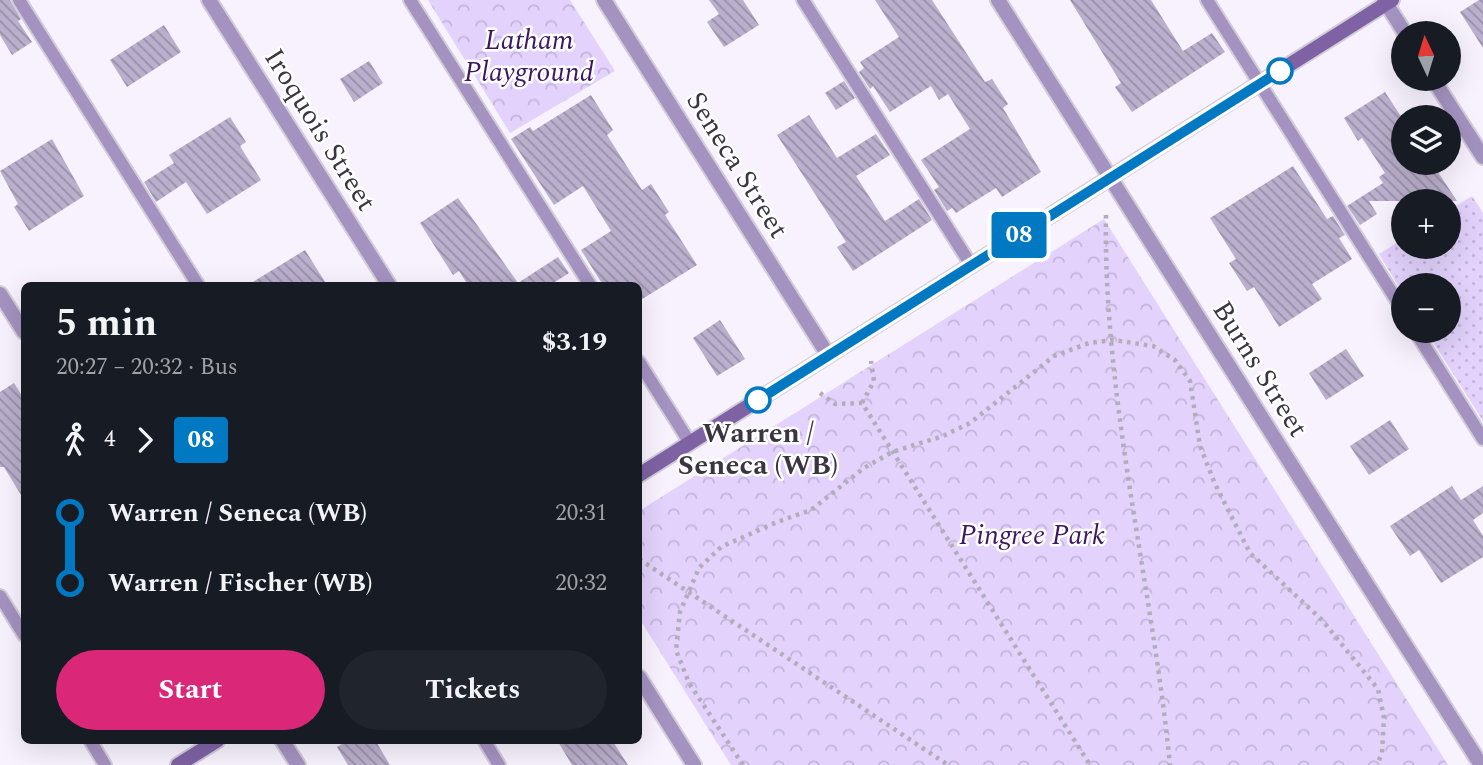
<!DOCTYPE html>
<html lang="en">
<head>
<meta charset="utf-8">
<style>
  body { margin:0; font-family:Spectral,serif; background:#20242c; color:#f1f3f6; height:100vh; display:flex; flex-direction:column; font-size:26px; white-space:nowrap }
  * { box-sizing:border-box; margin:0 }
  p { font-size:23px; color:#9ea1a6 }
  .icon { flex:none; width:38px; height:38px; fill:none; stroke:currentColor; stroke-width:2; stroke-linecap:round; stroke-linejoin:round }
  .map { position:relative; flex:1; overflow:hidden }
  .drawer { position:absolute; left:21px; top:282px; width:621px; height:462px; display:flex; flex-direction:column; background:#171b24; border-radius:10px; box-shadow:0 7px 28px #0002 }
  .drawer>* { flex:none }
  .badge { padding:0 14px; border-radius:5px; font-size:24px; line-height:46px }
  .needle { width:46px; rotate:356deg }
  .fabs { position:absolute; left:1391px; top:21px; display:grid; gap:14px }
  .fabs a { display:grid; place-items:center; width:70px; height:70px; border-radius:50%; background:#171b24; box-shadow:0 7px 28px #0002; font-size:35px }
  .map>.badge { position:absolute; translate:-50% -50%; box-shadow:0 0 0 4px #fff }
  .legs { display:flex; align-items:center; gap:10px; height:77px; padding:0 35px; font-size:23px }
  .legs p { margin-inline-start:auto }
  .overview { display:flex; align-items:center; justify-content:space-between; height:119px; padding:0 35px }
  h1 { font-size:38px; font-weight:700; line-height:52px }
  .cta { display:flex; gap:14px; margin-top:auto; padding:14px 35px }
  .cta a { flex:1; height:80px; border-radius:42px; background:#db2777; color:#fff; font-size:28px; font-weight:700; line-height:80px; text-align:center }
  .cta a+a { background:#20242c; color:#f1f3f6 }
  ul { padding:0 35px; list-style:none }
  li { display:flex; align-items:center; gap:24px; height:70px; font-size:26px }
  li i { display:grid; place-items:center; width:10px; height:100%; margin:0 9px; background:currentColor }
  li i::after { content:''; width:18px; height:18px; margin:-9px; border:5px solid; border-radius:50%; background:#171b24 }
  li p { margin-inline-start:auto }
  li:first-child i { background:linear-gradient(#0000 50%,currentColor 0) }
  li:last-child i { background:linear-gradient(currentColor 50%,#0000 0) }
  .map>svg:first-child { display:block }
  .grass { fill:url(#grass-dots) }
  .park { fill:url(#park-crowns) }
  .building { fill:url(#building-back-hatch) }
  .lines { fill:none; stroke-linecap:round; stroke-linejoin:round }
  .service-casing { stroke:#d1ccd8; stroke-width:16 }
  .minor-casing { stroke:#d1ccd8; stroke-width:18 }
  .secondary-casing { stroke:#d1ccd8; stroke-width:18 }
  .path { stroke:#b2adb9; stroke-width:4.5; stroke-dasharray:3.5 5; stroke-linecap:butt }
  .service { stroke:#a492c0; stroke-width:12 }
  .minor { stroke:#a492c0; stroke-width:14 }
  .secondary { stroke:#7e62a4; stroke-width:14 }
  .line-1-casing { stroke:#fff; stroke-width:16 }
  .line-1 { stroke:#0079c2; stroke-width:10 }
  .stop-1-dot { fill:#fff; stroke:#0079c2; stroke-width:3.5 }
  .labels { text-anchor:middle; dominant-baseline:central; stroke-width:5; stroke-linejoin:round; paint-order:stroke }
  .park-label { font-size:28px; font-style:italic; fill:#3d1862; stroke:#fff }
  .street-label { font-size:28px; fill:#3a3541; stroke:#fff }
  .stop-label { font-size:28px; font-weight:bold; fill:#3a3541; stroke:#fff }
</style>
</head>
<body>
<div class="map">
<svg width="1483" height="765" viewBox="0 0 1483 765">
  <defs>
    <pattern id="grass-dots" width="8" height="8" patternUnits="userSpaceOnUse" patternTransform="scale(1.75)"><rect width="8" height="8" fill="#e2d2fc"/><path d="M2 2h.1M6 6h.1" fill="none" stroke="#c3b5d9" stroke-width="1.8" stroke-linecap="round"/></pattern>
    <pattern id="park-crowns" width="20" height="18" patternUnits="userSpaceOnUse" patternTransform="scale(1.75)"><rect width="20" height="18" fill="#e2d2fc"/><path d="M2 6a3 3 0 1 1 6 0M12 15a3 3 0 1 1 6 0" fill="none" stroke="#c3b5d9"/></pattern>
    <pattern id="building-back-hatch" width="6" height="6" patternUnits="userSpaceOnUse" patternTransform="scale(1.75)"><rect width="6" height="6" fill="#baafcc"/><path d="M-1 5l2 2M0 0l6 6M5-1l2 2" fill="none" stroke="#988fa7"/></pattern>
  </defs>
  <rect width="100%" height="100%" fill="#f7f2fe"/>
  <path class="grass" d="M1472,196L1483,213V421L1426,331H1449V285H1404L1403,294L1379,254L1403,239L1404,247H1449V210Z"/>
  <path class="park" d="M428,0H570L615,71L510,133Z
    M1104,219L1448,765H731L639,618V511Z"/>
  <path class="building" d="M0,0H10L21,19L18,21L32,42L12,55L0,35Z
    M709,0H743L759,25L724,47L707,22L719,14Z
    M875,0H932L985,82L992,79L1008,104L1003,108L1041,172L1002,197L996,188L956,213L952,208L947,211L934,190L939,187L921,160L970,129L948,94L939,100L931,86L890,112L873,86L870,89L859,72L864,68L860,62L899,37Z
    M1070,0H1151L1183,51L1212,33L1225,52L1132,112L1115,87L1121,83Z
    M1479,0H1483V48L1460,12Z
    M164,25L181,52L127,87L110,60Z
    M369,61L383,83L354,102L340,79Z
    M844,81L855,98L836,110L825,93Z
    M1385,92L1404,121V163H1432L1457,201H1369L1377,214L1360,225L1347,206L1383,183L1379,177L1385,173L1362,138L1358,141L1344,118Z
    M591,95L613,130L607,135L642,190L651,184L669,212L665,215L697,265L639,301V285H603L581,250L611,231L583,186L554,205L511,139L530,127L533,131Z
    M809,115L837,158L876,134L890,155L856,176L885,221L919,199L932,220L853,271L837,247L846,242L777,135Z
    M230,117L246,142L240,146L261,180L207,214L186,182L156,202L144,182L174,163L169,155Z
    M52,139L84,196L29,231L14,207L18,204L0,171Z
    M1293,166L1327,219L1333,216L1345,235L1339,238L1352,259L1312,284L1322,299L1279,327L1254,287L1247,291L1229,263L1236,259L1210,218Z
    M458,198L518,283L558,257L569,273L550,285H468L459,271L453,275L420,223Z
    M305,250L327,285H248Z
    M720,320L745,359L717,376L693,338Z
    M1346,349L1364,376L1326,400L1309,373Z
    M14,383L24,399V500L4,467H0V392Z
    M1390,420L1409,449L1369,475L1350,446Z
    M1452,486L1461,500L1483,486V513L1473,520L1483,536V557L1441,583L1419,550L1410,556L1390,526Z
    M348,740H375L390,765H348L337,747Z
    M557,740H612L628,765H572Z"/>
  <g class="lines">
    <g class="service-casing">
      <path id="service" d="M19,0L198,285
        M410,0L590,285
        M803,0L971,265
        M1207,0L1404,312
        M1415,331L1483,439
        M639,362L690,443
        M0,596L24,635
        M90,740L105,765
        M484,740L499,765"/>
    </g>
    <g class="minor-casing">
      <path id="minor" d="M209,0L389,285
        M604,0L828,355
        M998,0L1481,765
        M1384,0L1405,33
        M1433,79L1483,157
        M0,294L24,332
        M639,677L694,765
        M282,740L298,765"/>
    </g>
    <g class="secondary-casing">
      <path id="secondary" d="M639,475L1392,0
        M178,765L218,740"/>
    </g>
    <path class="path" d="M1106,215C1103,399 1152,582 1170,765
      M820,393L835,404L862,403L1090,765
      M862,403L874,381L871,361
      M639,559L948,765
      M743,765L689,683L676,650L680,612L699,568L721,547L777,522L811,510L864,468L892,452L943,436L970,423L1054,356L1089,343L1113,340L1153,346L1175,360L1190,381L1200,446L1215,484L1250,553L1322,620L1378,689L1384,718L1382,753L1377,765"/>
    <use href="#service" class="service"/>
    <use href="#minor" class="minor"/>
    <use href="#secondary" class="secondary"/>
  </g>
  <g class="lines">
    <g class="line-1-casing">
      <path id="line-1" d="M758,400L1280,71"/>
    </g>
    <use href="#line-1" class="line-1"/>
  </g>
  <g class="stop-1-dot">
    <circle cx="1280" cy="71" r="12"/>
    <circle cx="758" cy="400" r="12"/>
  </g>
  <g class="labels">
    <g class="park-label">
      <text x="529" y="40">Latham<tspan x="529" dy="32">Playground</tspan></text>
      <text x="1032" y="535">Pingree Park</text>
    </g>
    <g class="street-label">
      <text transform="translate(320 130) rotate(58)">Iroquois Street</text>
      <text transform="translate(737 165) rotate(58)">Seneca Street</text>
      <text transform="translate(1260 369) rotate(58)">Burns Street</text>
    </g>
    <g class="stop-label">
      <text x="758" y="433">Warren /<tspan x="758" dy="32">Seneca (WB)</tspan></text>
    </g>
  </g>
</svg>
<div class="fabs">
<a><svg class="needle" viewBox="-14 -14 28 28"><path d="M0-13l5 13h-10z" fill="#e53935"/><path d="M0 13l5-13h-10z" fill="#9ea1a6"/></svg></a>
<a><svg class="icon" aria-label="layers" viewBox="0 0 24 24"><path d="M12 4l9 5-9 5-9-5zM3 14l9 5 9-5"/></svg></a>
<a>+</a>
<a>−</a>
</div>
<b class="badge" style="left:1019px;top:235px;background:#0079c2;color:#fff">08</b>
<section class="drawer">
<div class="overview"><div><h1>5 min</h1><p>20:27 – 20:32 · Bus</p></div><b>$3.19</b></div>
<div class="legs"><svg class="icon" aria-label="walk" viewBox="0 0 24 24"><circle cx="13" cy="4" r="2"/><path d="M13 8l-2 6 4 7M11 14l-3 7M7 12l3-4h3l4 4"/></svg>4<svg class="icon" aria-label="forward" viewBox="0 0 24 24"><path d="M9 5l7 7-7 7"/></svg><b class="badge" style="background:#0079c2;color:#fff">08</b></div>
<ul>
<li><i style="color:#0079c2"></i><b>Warren / Seneca (WB)</b><p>20:31</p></li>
<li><i style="color:#0079c2"></i><b>Warren / Fischer (WB)</b><p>20:32</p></li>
</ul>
<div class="cta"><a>Start</a><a>Tickets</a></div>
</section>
</div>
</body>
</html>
